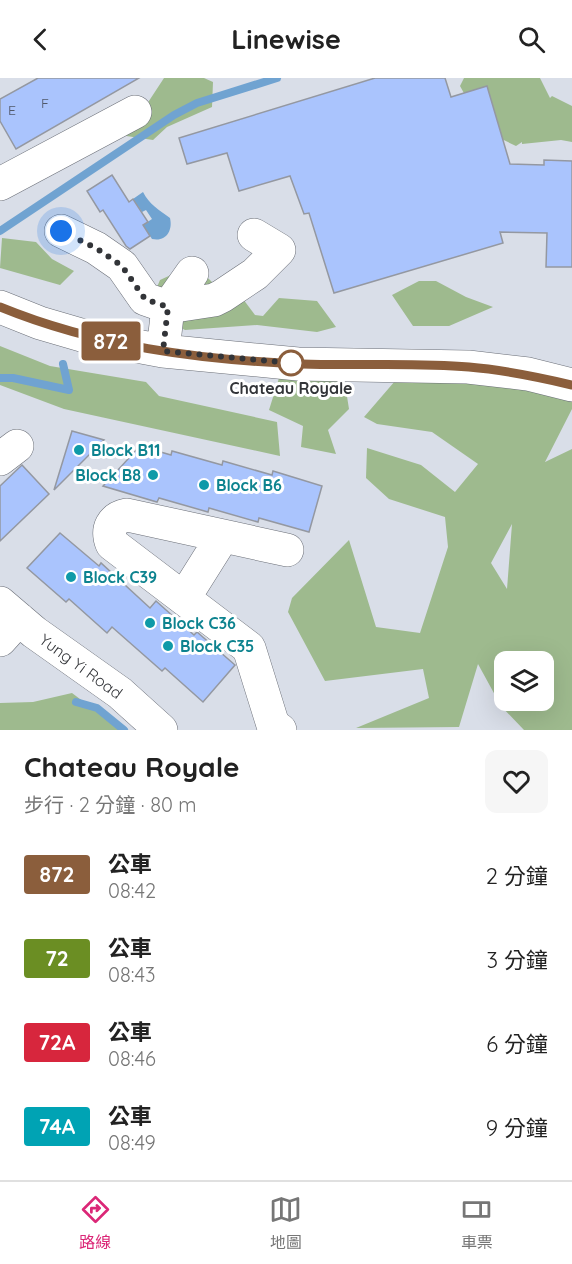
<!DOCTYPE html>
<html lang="zh-TW">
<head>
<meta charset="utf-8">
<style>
  body { margin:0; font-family:Quicksand,"Noto Sans TC",sans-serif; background:#f6f6f6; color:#222; height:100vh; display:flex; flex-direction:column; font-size:22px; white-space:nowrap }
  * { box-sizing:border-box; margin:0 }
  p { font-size:20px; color:#767676 }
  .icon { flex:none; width:33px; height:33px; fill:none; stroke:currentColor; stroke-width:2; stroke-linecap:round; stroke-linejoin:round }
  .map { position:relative; height:652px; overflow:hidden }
  .panel { display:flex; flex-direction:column; background:#fff; flex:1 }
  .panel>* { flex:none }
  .badge { padding:0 12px; border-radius:4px; font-size:21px; line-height:39px }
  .buttons { position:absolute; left:494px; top:573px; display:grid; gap:12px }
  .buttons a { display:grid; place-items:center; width:60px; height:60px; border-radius:12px; background:#fff; box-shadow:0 6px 24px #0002; font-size:30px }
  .you { position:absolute; width:30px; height:30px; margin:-15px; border:4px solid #fff; border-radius:50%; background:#1a73e8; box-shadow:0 0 0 9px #1a73e833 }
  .map>.badge { position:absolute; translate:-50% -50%; box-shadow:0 0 0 3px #fff }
  .round { display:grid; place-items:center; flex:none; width:63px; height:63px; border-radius:12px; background:#f6f6f6 }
  .headline { display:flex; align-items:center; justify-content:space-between; height:102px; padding:0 24px }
  h1 { font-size:28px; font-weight:700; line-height:45px }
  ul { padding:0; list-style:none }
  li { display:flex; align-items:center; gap:18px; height:84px; padding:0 24px }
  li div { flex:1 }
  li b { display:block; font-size:22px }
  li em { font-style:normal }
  li .badge { min-width:66px; font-weight:700; text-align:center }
  header { display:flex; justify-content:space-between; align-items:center; height:78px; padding:0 24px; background:#fff; font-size:27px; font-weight:700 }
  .tab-bar { display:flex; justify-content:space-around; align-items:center; height:84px; border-top:2px solid #e0e0e0; background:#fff; font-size:16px; color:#767676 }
  .tab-bar a { display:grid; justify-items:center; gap:3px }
  .tab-bar .active { color:#db2777 }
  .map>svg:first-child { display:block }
  .green { fill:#9eba8e; fill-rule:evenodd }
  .water { fill:#70a3d1 }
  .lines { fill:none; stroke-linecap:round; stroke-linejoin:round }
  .stream { stroke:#70a3d1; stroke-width:8 }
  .building { fill:#aac4fd; stroke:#9498a1; stroke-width:1.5 }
  .minor-casing { stroke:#6a6e77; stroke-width:34 }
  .major-casing { stroke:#6a6e77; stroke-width:34 }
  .minor { stroke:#fff; stroke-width:33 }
  .major { stroke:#fff; stroke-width:33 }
  .line-casing { stroke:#fff; stroke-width:14 }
  .line { stroke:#8b5e3c; stroke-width:9 }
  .walk { stroke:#323438; stroke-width:6; stroke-dasharray:0 10.8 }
  .stop-dot { fill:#fff; stroke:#8b5e3c; stroke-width:3 }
  .culture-dot { fill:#0f9aa8; stroke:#fff; stroke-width:2 }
  .labels { text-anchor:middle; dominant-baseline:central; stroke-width:6; stroke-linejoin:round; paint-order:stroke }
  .number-label { font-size:14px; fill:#505869 }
  .stop-label { font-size:16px; font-weight:bold; fill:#323438; stroke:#fff }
  .culture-label { font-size:16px; font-weight:bold; fill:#0d838f; stroke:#fff; text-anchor:start }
  .street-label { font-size:16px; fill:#323438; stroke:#fff }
</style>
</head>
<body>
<header><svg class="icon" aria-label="back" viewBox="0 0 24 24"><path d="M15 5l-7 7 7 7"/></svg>Linewise<svg class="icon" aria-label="search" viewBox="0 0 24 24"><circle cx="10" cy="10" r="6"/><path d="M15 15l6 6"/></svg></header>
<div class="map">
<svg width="572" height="652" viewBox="0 0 572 652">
  <rect width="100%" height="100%" fill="#d9dee8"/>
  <path class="green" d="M164,0H204L213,4L212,29L167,49L153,62L113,56L145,29Z
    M464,0H540L550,20L552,18L572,28V64L561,62L522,66V64L516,68L485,53L460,8Z
    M2,160L36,164L52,181L74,193L60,207L0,190Z
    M184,191L204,196L218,210L240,217L255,237L263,238L279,220L317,223L336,249L317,254L257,247L185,252L159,238L150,226L160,202Z
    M419,203H436L466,219L493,229L449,248H413L392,217Z
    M0,268L50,288L146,304L159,318L277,344L280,378L64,331L0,307Z
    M322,288L345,306L349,331L328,352L336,376L301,369L303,348L269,332L279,300Z
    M528,288L572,316V331L545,384L572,371V652H524L501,628L478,586L459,649L356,650L429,620L423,591L325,603L288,534L292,520L349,462L376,549L420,555L448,469L445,439L389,421L366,400L367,370L421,387L455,414L478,386L432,354L377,346L364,339L395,303ZM512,446L507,511L491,485ZM504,584H543V622H504Z
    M72,615L121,652H0V625L33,624Z"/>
  <path class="water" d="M143,114C149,126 159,132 170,140C173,153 166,164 152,161L143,147L152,141L146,132L142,134L133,121Z"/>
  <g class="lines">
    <path class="stream" d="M0,153L174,37L197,25L277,0
      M0,300H13L69,312L63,286
      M76,624L97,630L124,652"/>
  </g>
  <path class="building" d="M38,0H139L16,71L0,43V21Z
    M375,0H445L451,19L487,8L510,86L544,87V82L572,83V189H546L547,155L500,154L503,165L334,215L309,135L304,136L290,98L239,113L227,75L187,86L179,60Z
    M112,97L129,124L133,121L148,144L143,147L150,158L130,171L126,168L103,132L100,134L87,113Z
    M72,353L104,362L54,412Z
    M140,368L171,377L172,373L222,387L223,383L272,397L273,393L322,408L309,454L259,440L258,444L209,430L208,434L159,420L157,424L103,408Z
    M22,387L49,416L0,463V408Z
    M60,455L99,488L101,485L150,530L156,523L194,557L197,554L235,587L203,624L165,590L162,593L112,549L107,555L69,521L66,524L27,490Z"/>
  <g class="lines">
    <g class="minor-casing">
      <path id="minor" d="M0,106L135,34
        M61,153L96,170L122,188L145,221L168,229L214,222L222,218L255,196L279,172L254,157
        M168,229L192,195
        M0,381L17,368
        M184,520L223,458
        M0,525L34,554L120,615L161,652
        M0,562L19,541
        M280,652L273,647L249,570L112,466C106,451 112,440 127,437L287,472"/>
    </g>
    <g class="major-casing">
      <path id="major" d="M0,229L40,245L88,259L163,273L298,286L468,289L528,296L572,307
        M163,273L168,229"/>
    </g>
    <use href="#minor" class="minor"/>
    <use href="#major" class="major"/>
  </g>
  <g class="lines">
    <g class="line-casing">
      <path id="line" d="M0,229C95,268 199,282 302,286C357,288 414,284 469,289C505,292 538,299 572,307"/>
    </g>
    <use href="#line" class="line"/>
    <path class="walk" d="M61,153L96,170L122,188L145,221L168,229L163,273L291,285"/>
  </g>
  <circle class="stop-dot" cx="291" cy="285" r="12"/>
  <g class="culture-dot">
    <circle cx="79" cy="372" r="6"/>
    <circle cx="153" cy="397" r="6"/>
    <circle cx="204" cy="407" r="6"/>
    <circle cx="71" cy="499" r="6"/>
    <circle cx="150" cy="545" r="6"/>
    <circle cx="168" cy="568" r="6"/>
  </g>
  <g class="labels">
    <g class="number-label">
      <text x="45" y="25">F</text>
      <text x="12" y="32">E</text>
    </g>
    <g class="stop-label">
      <text x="291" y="310">Chateau Royale</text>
    </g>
    <g class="culture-label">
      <text x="91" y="372">Block B11</text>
      <text x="141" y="397" text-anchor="end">Block B8</text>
      <text x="216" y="407">Block B6</text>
      <text x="83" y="499">Block C39</text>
      <text x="162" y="545">Block C36</text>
      <text x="180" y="568">Block C35</text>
    </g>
    <g class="street-label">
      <text transform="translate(81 588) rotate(36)">Yung Yi Road</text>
    </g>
  </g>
</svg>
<div class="buttons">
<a><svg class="icon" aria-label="layers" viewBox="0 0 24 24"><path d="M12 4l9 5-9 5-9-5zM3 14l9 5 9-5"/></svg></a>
</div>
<div class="you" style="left:61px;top:153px"></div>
<b class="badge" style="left:111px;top:263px;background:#8b5e3c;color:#fff">872</b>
</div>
<section class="panel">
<div class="headline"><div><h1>Chateau Royale</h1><p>步行 · 2 分鐘 · 80 m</p></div><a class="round"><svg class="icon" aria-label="heart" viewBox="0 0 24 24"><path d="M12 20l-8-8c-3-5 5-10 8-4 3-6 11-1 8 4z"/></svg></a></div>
<ul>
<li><span class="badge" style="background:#8b5e3c;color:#fff">872</span><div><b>公車</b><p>08:42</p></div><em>2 分鐘</em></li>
<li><span class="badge" style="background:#6b8e23;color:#fff">72</span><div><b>公車</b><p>08:43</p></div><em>3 分鐘</em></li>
<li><span class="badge" style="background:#d7263d;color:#fff">72A</span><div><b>公車</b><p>08:46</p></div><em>6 分鐘</em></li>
<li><span class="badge" style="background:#00a3b4;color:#fff">74A</span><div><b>公車</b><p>08:49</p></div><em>9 分鐘</em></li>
</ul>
</section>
<nav class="tab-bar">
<a class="active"><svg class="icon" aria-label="directions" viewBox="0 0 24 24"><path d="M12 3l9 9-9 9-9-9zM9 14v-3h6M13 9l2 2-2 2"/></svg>路線</a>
<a><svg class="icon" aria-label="map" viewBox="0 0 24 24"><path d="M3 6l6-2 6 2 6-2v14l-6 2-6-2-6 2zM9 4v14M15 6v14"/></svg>地圖</a>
<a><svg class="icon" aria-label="tickets" viewBox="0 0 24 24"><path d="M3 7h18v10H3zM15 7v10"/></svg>車票</a>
</nav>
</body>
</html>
